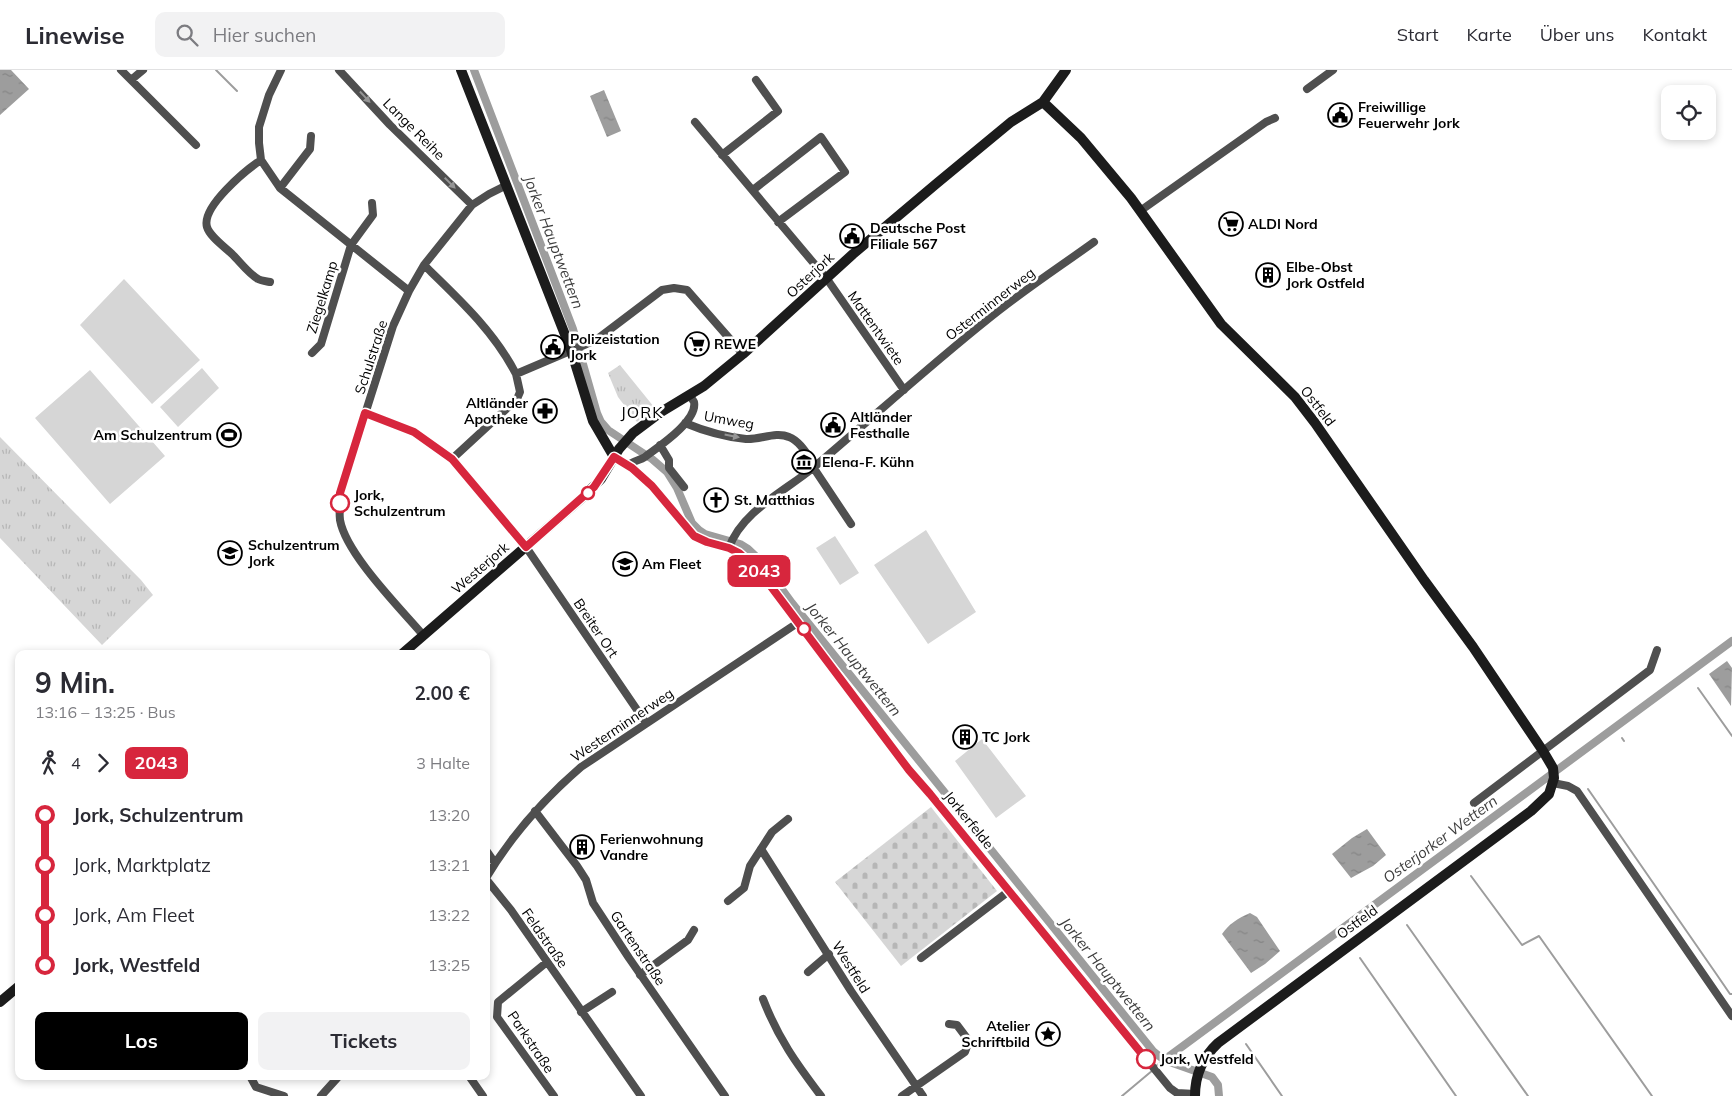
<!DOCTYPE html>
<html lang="de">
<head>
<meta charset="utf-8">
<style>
  body { margin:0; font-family:Mulish,sans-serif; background:#f2f2f3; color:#2b2b33; height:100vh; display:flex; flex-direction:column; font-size:19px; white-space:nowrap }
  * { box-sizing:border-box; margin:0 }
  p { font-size:16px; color:#7c7c81 }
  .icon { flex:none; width:28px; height:28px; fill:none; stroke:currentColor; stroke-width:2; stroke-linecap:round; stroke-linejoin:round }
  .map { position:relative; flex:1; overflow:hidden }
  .details { position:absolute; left:15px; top:580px; width:475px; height:430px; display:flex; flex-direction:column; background:#fff; border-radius:10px; box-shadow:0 2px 8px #0003 }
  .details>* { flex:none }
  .badge { padding:0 10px; border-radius:8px; font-size:18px; line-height:32px }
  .controls { position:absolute; left:1661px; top:15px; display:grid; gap:10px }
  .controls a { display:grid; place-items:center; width:55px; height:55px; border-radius:10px; background:#fff; box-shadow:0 2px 8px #0003; font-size:25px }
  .map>.badge { position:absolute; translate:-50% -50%; box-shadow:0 0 0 2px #fff }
  .legs { display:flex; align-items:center; gap:8px; height:55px; padding:0 20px; font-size:16px }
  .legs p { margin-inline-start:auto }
  .headline { display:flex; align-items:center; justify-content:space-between; height:85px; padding:0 20px }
  h1 { font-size:28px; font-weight:700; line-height:38px }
  .button { display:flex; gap:10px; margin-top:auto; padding:10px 20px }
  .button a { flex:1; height:58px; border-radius:10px; background:#000; color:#fff; font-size:20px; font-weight:700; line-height:58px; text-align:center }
  .button a+a { background:#f2f2f3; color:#2b2b33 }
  ul { padding:0 20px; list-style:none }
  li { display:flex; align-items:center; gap:18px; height:50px; font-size:19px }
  li i { display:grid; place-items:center; width:8px; height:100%; margin:0 6px; background:currentColor }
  li i::after { content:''; width:12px; height:12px; margin:-6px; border:4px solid; border-radius:50%; background:#fff }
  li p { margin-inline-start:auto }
  li:first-child i { background:linear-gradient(#0000 50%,currentColor 0) }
  li:last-child i { background:linear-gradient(currentColor 50%,#0000 0) }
  header { display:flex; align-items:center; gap:30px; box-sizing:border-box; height:70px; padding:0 25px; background:#fff; border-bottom:1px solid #e1e1e2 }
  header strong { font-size:24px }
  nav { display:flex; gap:28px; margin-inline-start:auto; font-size:18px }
  .search { width:350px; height:45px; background:#f2f2f3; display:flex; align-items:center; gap:12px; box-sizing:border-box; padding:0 18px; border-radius:10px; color:#7c7c81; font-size:19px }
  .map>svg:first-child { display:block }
  .grass { fill:url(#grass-tufts) }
  .cemetery { fill:url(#cemetery-stones) }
  .pitch { fill:#d6d6d6 }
  .water { fill:url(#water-ripples) }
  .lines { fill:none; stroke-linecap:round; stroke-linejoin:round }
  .stream { stroke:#9d9d9d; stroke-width:2 }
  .canal { stroke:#9d9d9d; stroke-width:8 }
  .street { stroke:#4f4f4f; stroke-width:8 }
  .secondary { stroke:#1c1c1c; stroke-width:10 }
  .oneway { fill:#959595 }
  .line-1-casing { stroke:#fff; stroke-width:11 }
  .line-1 { stroke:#d7263d; stroke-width:8 }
  .stop-1-dot { fill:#fff; stroke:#d7263d; stroke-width:2.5 }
  .labels { text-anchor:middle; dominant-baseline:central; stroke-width:5; stroke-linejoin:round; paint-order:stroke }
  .poi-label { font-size:14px; font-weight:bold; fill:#000; stroke:#fff; text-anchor:start }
  .street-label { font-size:14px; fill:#000; stroke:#fff }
  .stop-label { font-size:14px; font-weight:bold; fill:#000; stroke:#fff; text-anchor:start }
  .water-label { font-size:15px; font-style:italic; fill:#3e3e3e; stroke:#fff }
  .quarter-label { font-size:16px; letter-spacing:1px; fill:#000; stroke:#fff }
</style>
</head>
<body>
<header>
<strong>Linewise</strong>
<div class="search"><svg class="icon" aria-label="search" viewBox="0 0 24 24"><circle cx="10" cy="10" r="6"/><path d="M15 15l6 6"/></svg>Hier suchen</div>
<nav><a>Start</a><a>Karte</a><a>Über uns</a><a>Kontakt</a></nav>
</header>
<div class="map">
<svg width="1732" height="1026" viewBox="0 0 1732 1026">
  <defs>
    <pattern id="grass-tufts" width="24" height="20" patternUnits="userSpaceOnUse" patternTransform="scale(1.25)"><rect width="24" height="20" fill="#d6d6d6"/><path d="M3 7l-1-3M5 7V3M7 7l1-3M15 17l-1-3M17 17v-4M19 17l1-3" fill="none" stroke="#b6b6b6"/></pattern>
    <pattern id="cemetery-stones" width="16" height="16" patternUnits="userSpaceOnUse" patternTransform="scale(1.25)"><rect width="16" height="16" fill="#d6d6d6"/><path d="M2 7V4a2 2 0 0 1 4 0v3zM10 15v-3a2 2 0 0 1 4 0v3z" fill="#b6b6b6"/></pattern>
    <pattern id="water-ripples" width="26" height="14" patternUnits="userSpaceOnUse" patternTransform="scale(1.25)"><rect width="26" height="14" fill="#9d9d9d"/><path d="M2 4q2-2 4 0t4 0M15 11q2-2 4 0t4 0" fill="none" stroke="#858585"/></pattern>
  </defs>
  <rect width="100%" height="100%" fill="#fff"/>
  <path class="grass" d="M620,295L654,337L637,352L618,327L608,303Z
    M0,367L141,510L153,525L102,575L0,468Z"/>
  <path class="cemetery" d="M931,737L997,821L901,896L835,812Z"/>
  <path class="pitch" d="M124,209L200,290L152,334L80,255Z
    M202,298L219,318L178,357L160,337Z
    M90,300L165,386L110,434L35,348Z
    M926,460L976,542L928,574L874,495Z
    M835,466L859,503L840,515L816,478Z
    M982,669L1026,726L996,748L955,691Z"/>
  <path class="water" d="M0,0H11L29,19L0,45Z
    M604,20L621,61L607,67L590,26Z
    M1727,591L1732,598L1731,636L1709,604Z
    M1367,759L1386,785L1373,796L1351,808L1332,784L1352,768Z
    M1250,843L1257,847L1280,881L1265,894L1251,903L1222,864C1229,854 1238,848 1250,843Z"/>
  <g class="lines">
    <path class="stream" d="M216,0L237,21
      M1698,618L1732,666
      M1622,668L1624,671
      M1588,719L1717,905L1730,924H1732
      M1471,806L1522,875L1539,866L1652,1026
      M1407,855L1528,1026
      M1360,888L1456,1026
      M1246,974L1282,1026
      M1156,996L1164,990
      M1122,1026L1153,1000"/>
    <path class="canal" d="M474,0L573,259L597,343L601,352L608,360L652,389L667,402L677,418L692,453L699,460L705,464L740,474L748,479L762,492L792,533L1153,981L1164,990L1212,1007L1218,1015L1219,1026
      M1164,990L1732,571"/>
    <path class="street" d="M121,0L196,75
      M281,0L269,25L259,57V73L261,90L280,118L409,221
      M339,0L390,55L472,135
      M131,10L143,0
      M1307,19L1333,0
      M695,52L827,209L904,320
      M722,85L778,41L756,10
      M261,90C246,100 201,137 207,157C210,167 225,177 233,185C240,192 249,204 258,209C261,211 266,211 270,212
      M280,118L310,79L311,66
      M753,120L821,67L845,102L778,152
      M1140,141L1266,52L1275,48
      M424,195C458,228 494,261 516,304L596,270L662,220L674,218L687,220L743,284
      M312,283L321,274L351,175L373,145L372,133
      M365,343L414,362L452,389L526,477L646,653
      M685,353C704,361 726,367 746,369C760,370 776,361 789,367C800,371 808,386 815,395
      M660,375L669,390V398L684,417
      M614,387L632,399L652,417L694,466L707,473L729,478L739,483L760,502L909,700L930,724L1170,1018L1177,1023L1195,1024
      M452,389L517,329L520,322L516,304
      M628,396C633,390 639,391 645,387C658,377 698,351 694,332C693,330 691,328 690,325
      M813,397L851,454
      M729,478C741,442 785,421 813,398C871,349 927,298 987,250C1021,222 1058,198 1094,172
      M423,565C400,538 346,484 340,450C339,441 340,431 340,423L393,256L409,221L424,195L472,135L489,124L505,116
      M1553,713L1568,716L1577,721L1732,946
      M1474,733L1650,600L1657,580
      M535,741L577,796L586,810L593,833L629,888L725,1026
      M761,779L851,921L923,1026
      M486,780L495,793
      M486,808C511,766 544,729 581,697L799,552
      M486,809L511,840L641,1026
      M728,831L744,818L750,796L772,762L788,749
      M921,888L1009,821
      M547,892L498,932L497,947L554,1026
      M808,902L829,884
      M640,905L688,870L694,860
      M763,929C778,968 796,993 821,1026
      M581,942L612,922
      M250,1006L256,1017L284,1026
      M469,1006L483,1026
      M321,1026L339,1006
      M902,1026L965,982L969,971L957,955L949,954"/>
    <path class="secondary" d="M461,0L571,280L593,351L614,387
      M1043,32L1081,68L1131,128L1221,254L1295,327L1315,353L1424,510L1473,577L1543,681L1553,698L1554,708L1549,724L1531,741L1218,973C1203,987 1195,1005 1195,1026
      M402,584L582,428L601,409L619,379L633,363L661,342L704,316L743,284L853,184L936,114L1011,52L1043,32L1066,0
      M0,932L19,916"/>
  </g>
  <defs><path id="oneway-solid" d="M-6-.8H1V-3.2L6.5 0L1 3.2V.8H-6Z" transform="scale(1.25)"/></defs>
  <g class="oneway">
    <use href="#oneway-solid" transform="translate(365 27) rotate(47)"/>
    <use href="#oneway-solid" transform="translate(450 113) rotate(45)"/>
    <use href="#oneway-solid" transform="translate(732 366) rotate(11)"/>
  </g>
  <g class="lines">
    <g class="line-1-casing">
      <path id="line-1" d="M340,433V423L365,343L414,362L452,389L526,477L594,417L614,387L632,398L652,416L694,466L707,472L729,478L739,483L760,502L909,700L930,724L1146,989"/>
    </g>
    <use href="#line-1" class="line-1"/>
  </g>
  <defs>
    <g id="civic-ring" transform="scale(1.25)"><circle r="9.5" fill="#fff" stroke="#000" stroke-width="1.5"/><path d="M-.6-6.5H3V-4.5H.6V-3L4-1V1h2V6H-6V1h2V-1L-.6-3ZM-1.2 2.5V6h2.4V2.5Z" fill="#000"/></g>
    <g id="supermarket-ring" transform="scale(1.25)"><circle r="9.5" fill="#fff" stroke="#000" stroke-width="1.5"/><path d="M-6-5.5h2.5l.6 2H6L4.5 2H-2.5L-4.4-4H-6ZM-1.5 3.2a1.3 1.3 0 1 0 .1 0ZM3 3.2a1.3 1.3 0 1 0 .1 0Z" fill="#000"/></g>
    <g id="building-ring" transform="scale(1.25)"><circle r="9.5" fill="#fff" stroke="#000" stroke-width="1.5"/><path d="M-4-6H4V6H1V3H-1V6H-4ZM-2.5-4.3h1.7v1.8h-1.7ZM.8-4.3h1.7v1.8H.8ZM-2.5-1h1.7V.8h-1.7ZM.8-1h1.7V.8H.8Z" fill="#000"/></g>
    <g id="pharmacy-ring" transform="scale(1.25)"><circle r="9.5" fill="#fff" stroke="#000" stroke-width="1.5"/><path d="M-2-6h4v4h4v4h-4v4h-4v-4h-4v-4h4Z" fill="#000"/></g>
    <g id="stadium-ring" transform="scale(1.25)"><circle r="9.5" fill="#fff" stroke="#000" stroke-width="1.5"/><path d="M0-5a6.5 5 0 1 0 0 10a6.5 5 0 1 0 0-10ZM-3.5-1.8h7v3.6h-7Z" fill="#000"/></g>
    <g id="museum-ring" transform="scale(1.25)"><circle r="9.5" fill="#fff" stroke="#000" stroke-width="1.5"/><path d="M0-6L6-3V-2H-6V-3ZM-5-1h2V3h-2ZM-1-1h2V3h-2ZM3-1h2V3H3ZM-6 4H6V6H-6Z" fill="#000"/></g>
    <g id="church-ring" transform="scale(1.25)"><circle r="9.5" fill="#fff" stroke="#000" stroke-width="1.5"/><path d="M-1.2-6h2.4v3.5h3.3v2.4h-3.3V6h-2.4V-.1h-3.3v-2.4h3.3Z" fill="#000"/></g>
    <g id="school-ring" transform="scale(1.25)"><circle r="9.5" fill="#fff" stroke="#000" stroke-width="1.5"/><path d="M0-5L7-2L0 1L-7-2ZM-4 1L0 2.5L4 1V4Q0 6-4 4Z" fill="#000"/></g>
    <g id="sight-ring" transform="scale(1.25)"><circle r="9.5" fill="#fff" stroke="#000" stroke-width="1.5"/><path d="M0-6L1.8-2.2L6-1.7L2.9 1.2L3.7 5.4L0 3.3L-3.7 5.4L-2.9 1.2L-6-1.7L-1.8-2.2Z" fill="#000"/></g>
  </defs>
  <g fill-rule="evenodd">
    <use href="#civic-ring" x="1340" y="45"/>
    <use href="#supermarket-ring" x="1231" y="154"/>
    <use href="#civic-ring" x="852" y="166"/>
    <use href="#building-ring" x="1268" y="205"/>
    <use href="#supermarket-ring" x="697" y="274"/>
    <use href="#civic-ring" x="553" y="277"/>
    <use href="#pharmacy-ring" x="545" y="341"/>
    <use href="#civic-ring" x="833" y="355"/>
    <use href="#stadium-ring" x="229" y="365"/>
    <use href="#museum-ring" x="804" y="392"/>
    <use href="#church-ring" x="716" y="430"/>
    <use href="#school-ring" x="230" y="483"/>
    <use href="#school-ring" x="625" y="494"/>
    <use href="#building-ring" x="965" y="667"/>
    <use href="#building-ring" x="582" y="777"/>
    <use href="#sight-ring" x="1048" y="964"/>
  </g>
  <g class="stop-1-dot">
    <circle cx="588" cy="423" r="6"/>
    <circle cx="340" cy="433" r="9"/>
    <circle cx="804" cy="559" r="6"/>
    <circle cx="1146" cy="989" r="9"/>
  </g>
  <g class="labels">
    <g class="poi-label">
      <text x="1358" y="37">Freiwillige<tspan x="1358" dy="16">Feuerwehr Jork</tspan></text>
      <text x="1248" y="154">ALDI Nord</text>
      <text x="870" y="158">Deutsche Post<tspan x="870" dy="16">Filiale 567</tspan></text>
      <text x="1286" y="197">Elbe-Obst<tspan x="1286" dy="16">Jork Ostfeld</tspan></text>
      <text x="570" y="269">Polizeistation<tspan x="570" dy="16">Jork</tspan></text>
      <text x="714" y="274">REWE</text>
      <text x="528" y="333" text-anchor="end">Altländer<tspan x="528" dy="16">Apotheke</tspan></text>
      <text x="850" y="347">Altländer<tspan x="850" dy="16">Festhalle</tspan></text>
      <text x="212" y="365" text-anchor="end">Am Schulzentrum</text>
      <text x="822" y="392">Elena-F. Kühn</text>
      <text x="734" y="430">St. Matthias</text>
      <text x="248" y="475">Schulzentrum<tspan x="248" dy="16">Jork</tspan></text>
      <text x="642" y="494">Am Fleet</text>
      <text x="982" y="667">TC Jork</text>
      <text x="600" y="769">Ferienwohnung<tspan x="600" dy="16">Vandre</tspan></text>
      <text x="1030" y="956" text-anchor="end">Atelier<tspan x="1030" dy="16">Schriftbild</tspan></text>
    </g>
    <g class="street-label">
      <text transform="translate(414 59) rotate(45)">Lange Reihe</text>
      <text transform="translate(810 205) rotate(-43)">Osterjork</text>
      <text transform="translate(322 227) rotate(-73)">Ziegelkamp</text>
      <text transform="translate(990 234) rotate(-38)">Osterminnerweg</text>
      <text transform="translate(876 258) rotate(55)">Mattentwiete</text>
      <text transform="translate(371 287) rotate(-72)">Schulstraße</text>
      <text transform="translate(1318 336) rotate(52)">Ostfeld</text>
      <text transform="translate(729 350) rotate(10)">Umweg</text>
      <text transform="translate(480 498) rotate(-41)">Westerjork</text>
      <text transform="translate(596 558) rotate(56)">Breiter Ort</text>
      <text transform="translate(622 655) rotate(-34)">Westerminnerweg</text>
      <text transform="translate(969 750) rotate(51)">Jorkerfelde</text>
      <text transform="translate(1357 852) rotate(-36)">Ostfeld</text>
      <text transform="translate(545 868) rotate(55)">Feldstraße</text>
      <text transform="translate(638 878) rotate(56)">Gartenstraße</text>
      <text transform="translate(851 897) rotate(58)">Westfeld</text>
      <text transform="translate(531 972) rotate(56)">Parkstraße</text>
    </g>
    <g class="stop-label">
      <text x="354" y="425">Jork,<tspan x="354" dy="16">Schulzentrum</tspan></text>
      <text x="1160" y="989">Jork, Westfeld</text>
    </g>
    <g class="water-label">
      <text transform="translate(554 172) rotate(69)">Jorker Hauptwettern</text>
      <text transform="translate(854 589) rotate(51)">Jorker Hauptwettern</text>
      <text transform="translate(1440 769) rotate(-36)">Osterjorker Wettern</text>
      <text transform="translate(1108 904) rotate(51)">Jorker Hauptwettern</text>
    </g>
    <g class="quarter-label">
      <text x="642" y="342">JORK</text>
    </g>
  </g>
</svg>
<div class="controls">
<a><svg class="icon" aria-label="locate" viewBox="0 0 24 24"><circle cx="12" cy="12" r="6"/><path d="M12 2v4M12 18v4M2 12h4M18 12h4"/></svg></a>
</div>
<b class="badge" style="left:759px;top:501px;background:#d7263d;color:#fff">2043</b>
<section class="details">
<div class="headline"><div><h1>9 Min.</h1><p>13:16 – 13:25 · Bus</p></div><b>2.00 €</b></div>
<div class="legs"><svg class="icon" aria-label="walk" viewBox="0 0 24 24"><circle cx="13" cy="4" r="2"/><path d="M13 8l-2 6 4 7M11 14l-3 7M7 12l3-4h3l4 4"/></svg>4<svg class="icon" aria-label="forward" viewBox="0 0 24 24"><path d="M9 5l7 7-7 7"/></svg><b class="badge" style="background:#d7263d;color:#fff">2043</b><p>3 Halte</p></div>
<ul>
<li><i style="color:#d7263d"></i><b>Jork, Schulzentrum</b><p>13:20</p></li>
<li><i style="color:#d7263d"></i><span>Jork, Marktplatz</span><p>13:21</p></li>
<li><i style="color:#d7263d"></i><span>Jork, Am Fleet</span><p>13:22</p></li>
<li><i style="color:#d7263d"></i><b>Jork, Westfeld</b><p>13:25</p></li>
</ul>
<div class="button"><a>Los</a><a>Tickets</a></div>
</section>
</div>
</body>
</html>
